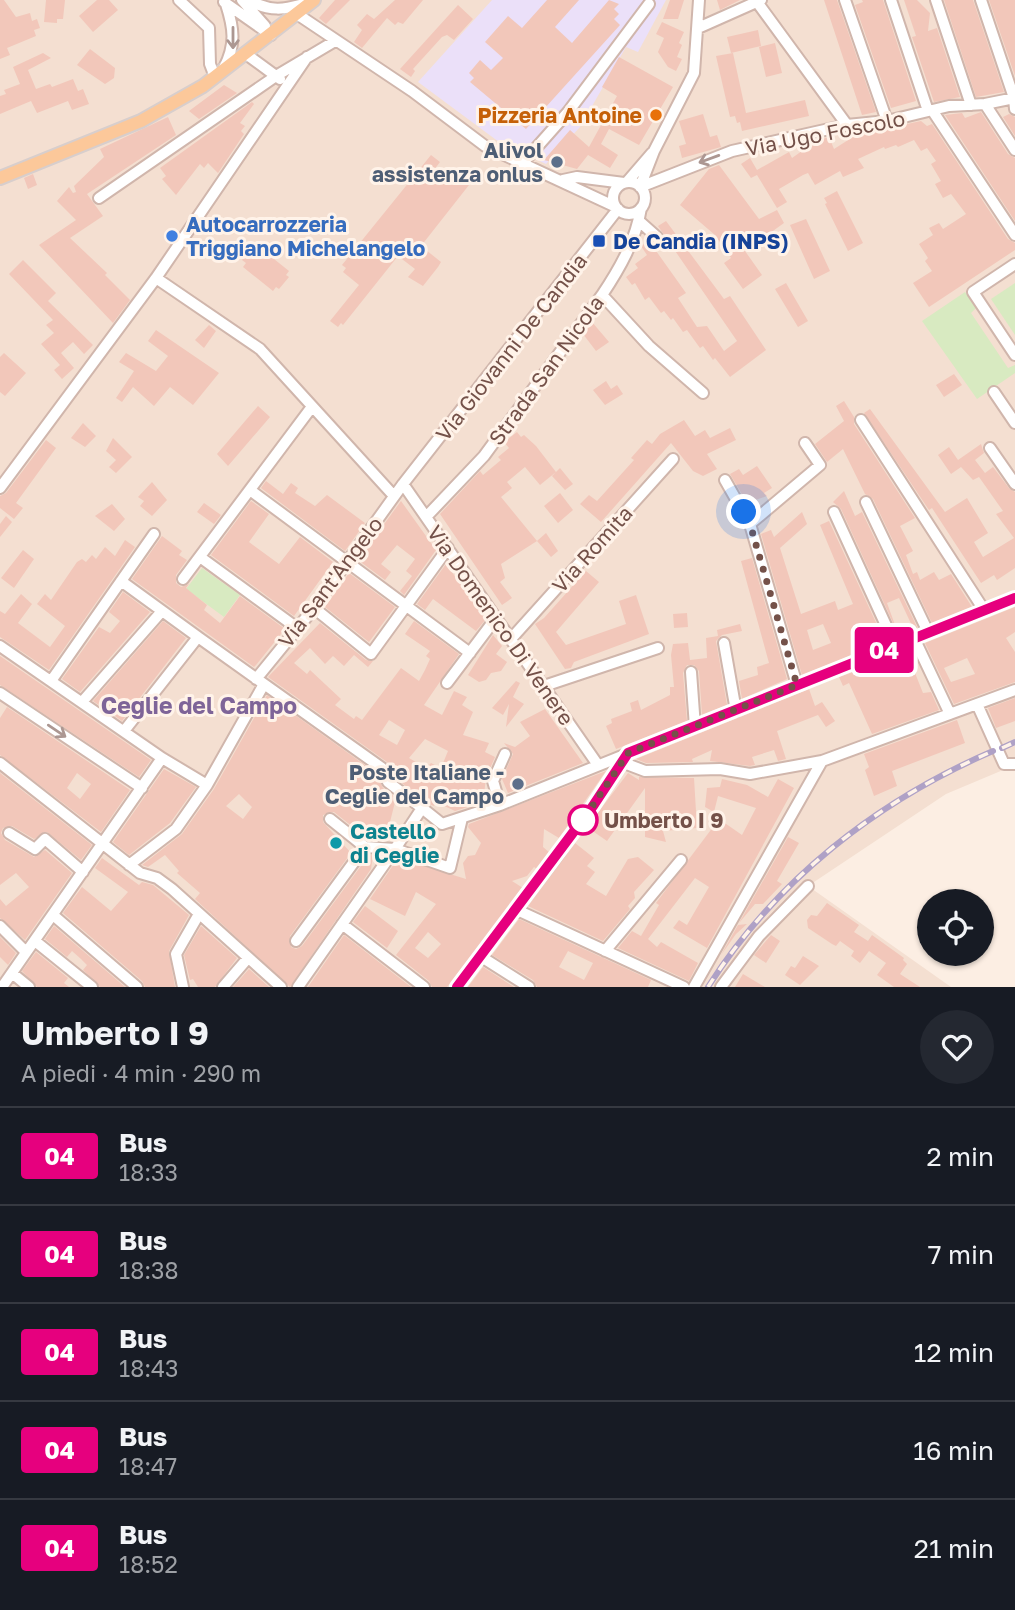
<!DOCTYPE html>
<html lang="it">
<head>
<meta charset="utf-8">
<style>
  body { margin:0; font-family:"Golos Text",sans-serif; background:#242831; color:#f1f3f6; height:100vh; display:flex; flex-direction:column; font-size:26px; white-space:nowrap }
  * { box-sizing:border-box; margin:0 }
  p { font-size:23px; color:#9ea1a6 }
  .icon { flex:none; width:38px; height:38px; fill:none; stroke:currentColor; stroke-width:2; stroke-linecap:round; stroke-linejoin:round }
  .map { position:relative; height:987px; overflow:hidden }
  .details { display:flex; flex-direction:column; background:#171b24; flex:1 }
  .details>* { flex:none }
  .badge { padding:0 14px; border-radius:5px; font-size:24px; line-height:46px }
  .tools { position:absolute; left:917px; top:889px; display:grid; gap:14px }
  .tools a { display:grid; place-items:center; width:77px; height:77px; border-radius:50%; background:#171b24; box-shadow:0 2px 5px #0004; font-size:35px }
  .you { position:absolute; width:35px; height:35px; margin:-18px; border:5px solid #fff; border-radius:50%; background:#1a73e8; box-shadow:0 0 0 10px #1a73e833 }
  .map>.badge { position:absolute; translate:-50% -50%; box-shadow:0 0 0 4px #fff }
  .round { display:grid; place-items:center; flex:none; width:74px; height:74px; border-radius:37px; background:#242831 }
  .head { display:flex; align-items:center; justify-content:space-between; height:119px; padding:0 21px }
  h1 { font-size:33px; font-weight:700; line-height:52px }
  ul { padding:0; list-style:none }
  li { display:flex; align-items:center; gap:21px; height:98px; padding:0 21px; border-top:2px solid #363941 }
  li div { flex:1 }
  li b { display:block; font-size:26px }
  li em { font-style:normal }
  li .badge { min-width:77px; font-weight:700; text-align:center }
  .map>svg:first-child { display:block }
  .residential { fill:#f4dfd1 }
  .education { fill:#ebe0f9 }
  .green { fill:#d8eac1 }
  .building { fill:#f2c7ba; fill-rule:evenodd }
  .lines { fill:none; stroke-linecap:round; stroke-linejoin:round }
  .minor-casing { stroke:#d0b6ac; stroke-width:14 }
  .major-casing { stroke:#d8cecc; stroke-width:16 }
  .minor { stroke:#fff; stroke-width:10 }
  .major { stroke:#fcc89a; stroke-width:12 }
  .rail-casing { stroke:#afa1c6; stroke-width:6 }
  .rail { stroke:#fff3e9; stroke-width:3.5; stroke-dasharray:10; stroke-linecap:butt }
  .oneway { stroke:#ac9792 }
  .line-casing { stroke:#fff; stroke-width:16 }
  .line { stroke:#e6007e; stroke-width:10 }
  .walk { stroke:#745149; stroke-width:7; stroke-dasharray:0 12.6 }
  .food-dot { fill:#e8710a; stroke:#fff3e9; stroke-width:2.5 }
  .service-dot { fill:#5c6f8a; stroke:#fff3e9; stroke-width:2.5 }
  .shop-dot { fill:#3f7fe0; stroke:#fff3e9; stroke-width:2.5 }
  .transit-dot { fill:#1a4fb4; stroke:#fff3e9; stroke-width:2.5 }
  .stop-dot { fill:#fff; stroke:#e6007e; stroke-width:3.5 }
  .culture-dot { fill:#0f9aa8; stroke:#fff3e9; stroke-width:2.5 }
  .labels { text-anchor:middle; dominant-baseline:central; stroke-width:6; stroke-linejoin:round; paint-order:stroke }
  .food-label { font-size:21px; font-weight:bold; fill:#c56008; stroke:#fff3e9; text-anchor:end }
  .street-label { font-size:21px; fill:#745149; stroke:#fff3e9 }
  .service-label { font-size:21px; font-weight:bold; fill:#4e5e75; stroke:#fff3e9; text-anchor:end }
  .shop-label { font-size:21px; font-weight:bold; fill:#366cbe; stroke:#fff3e9; text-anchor:start }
  .transit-label { font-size:21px; font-weight:bold; fill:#164399; stroke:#fff3e9; text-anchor:start }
  .stop-label { font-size:21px; font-weight:bold; fill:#745149; stroke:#fff3e9; text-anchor:start }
  .culture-label { font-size:21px; font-weight:bold; fill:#0d838f; stroke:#fff3e9; text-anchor:start }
  .neighbourhood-label { font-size:23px; font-weight:bold; fill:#7e6498; stroke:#fff3e9 }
</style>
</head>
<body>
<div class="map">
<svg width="1015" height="987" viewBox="0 0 1015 987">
  <rect width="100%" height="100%" fill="#fceee3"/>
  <path class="residential" d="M0,0H1015V765L946,794L808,886L951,987H0Z"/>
  <path class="education" d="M492,0H666L638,52L626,47L580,127L546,164L499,142L418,82Z"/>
  <path class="green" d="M1015,283V335L991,299Z
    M965,292L976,308L971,313L1008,368L1015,365V373L977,399L922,321Z
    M202,568L240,595L224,617L186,589Z"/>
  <path class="building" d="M0,0H4L16,17L30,13L32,21L37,19L40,28L34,30L36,36L7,48L10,55L0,59Z
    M46,0H65L63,19H57V23L44,22Z
    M97,0H109L118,10L93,32L79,16Z
    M335,0H350L326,24L319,18Z
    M395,0H423L403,24L398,22L395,25L387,18L362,48L354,42L362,30L357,25L367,14L374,19Z
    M547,0H579L555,27L572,43L609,0L619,4L614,9L619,14L614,19L620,25L526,129L470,82L474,78L469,73L480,60L491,70L503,58L485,42L508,16L522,28Z
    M670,0H684L678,19H663Z
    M717,0H740L720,10Z
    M824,0H837L876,112L862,115Z
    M862,0H883L916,101L891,108L855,5L863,2Z
    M904,0H917L930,13L928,31L937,28L960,97L934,102L912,37L916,36Z
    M944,0H973L1004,92L976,97Z
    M989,0H1015V76Z
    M458,5L473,19L454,40L447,35L442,37L413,69L415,71L411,77L400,69Z
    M662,22L684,32L679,43L682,45L677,57L682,59L676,71L668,67L658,52L664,38L656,34Z
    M758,30L761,46L731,53L727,37Z
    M775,43L782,73L766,77L759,47Z
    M90,49L115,68L114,78L105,84L77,65Z
    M43,53L51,58L28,70L36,89L50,84L52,87L73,79L78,91L83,89L89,104L72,110L68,101L37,113L31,101L0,114V96L6,94L4,90L20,84L13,67Z
    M733,53L746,113L805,100L809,116L742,131L740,122L737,123L735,116L730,117L716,56Z
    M619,57L673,87L639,145L609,129L601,144L618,155L610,168L588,155L577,169L544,160L570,130L589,147L617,96L602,87Z
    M224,85L237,93L199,119L189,111Z
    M252,102L254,104L240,123L245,126L241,131L244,134L218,173L208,163L204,168L200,164L176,195L162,179L166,176L160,168Z
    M981,112L1008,154L1015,158V221L945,115L962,113L965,118Z
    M703,114L710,137L717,135L721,147L682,158L679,146L686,144L679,121Z
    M1009,114L1015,117V136L1003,117Z
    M168,117L176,135L87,194L103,216L70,238L107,273L105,275L130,300L113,323L39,245L76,220L57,201L69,187L73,193L76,192L74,186L104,157L100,149Z
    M921,121L927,126L932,124L1008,239L1015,243V250L929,307L913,283L932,271L925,261L928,258L919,244L933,235L929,228L939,223L943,229L966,214L951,194L943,198L935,184L941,181L931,164L936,161L927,148L921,151L914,140L898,147L896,145L885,149L884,147L858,159L864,168L843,177L840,171L815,185L808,173L803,175L779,189L787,202L777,208L757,175L751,178L741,164L750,158L757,170L789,152L792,158L819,139L829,137L834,149L856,135Z
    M431,155L440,162L434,170L447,182L451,178L455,181L459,177L469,185L421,246L441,262L438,267L423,286L408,277L415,269L398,256L343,325L341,323L338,327L330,321L359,285L343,272L346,268L342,265Z
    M719,165L759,219L777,210L784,223L745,251L762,275L743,289L724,263L731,258L715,235L680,205L709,169Z
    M33,174L37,185L28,189L24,178Z
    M837,191L863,243L848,251L825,204L827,203L824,198Z
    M806,219L830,271L814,279L790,225Z
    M666,221L724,299L730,296L766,350L730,377L715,358L713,360L703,346L700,348L687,330L683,332L673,318L671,320L664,311L661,313L649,297L645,300L635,283L632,285L626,277L638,268L635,264L647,255L641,246L649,241L686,293L678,298L697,327L707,326L724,351L737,341L658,226Z
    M259,247L289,271L286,275L289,277L279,289L276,287L273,291L243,267L246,263L242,260L252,248L256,251Z
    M23,260L56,293L48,301L93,345L84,354L73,342L61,353L74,368L62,379L54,370L60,365L41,344L54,333L46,325L53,320L9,274Z
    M786,283L808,321L798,327L775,289Z
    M592,322L609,342L596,351L583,334Z
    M209,325L216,331L204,348L195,340Z
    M156,330L219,373L193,405L170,387L154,406L133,387L122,402L116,398L134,371L119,362L126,353L156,371L168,356L148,341Z
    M4,353L26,373L5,396L0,392V357Z
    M954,374L962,385L944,397L936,385Z
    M606,381L611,389L617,385L623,394L605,405L593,390Z
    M844,401L854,417V424L915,518L900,526L913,551L906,555L913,574L917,572L920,580L934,572L939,580L951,574L972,607L932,623L873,499L865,494L843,449L827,462L815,444L844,421L836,406Z
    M258,406L270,417L228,466L217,454Z
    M870,409L945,512L967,498L988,533L974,542L983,557L1014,538L996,514L1003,511L979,477L973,480L961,467L951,474L938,455L949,447L958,460L981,444L984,453L975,460L985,473L993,467L1009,488L1015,492V568L997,580L994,575L981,583L932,508L929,510L864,413Z
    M684,420L695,436L705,430L710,438L730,428L736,440L707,454L717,469L703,476L693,471L671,443L601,522L580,504L589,495L597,501L634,460L631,458L647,440L652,444L660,434Z
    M83,423L96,436L85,447L71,438Z
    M517,432L521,437L524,435L536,446L556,472L540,485L525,467L507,482L512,488L501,497L537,541L501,564L505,578L500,582L512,598L502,605L440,514L480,471L483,475L501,460L498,457L509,448L504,442Z
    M113,438L132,457L116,473L109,467L116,460L106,451Z
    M46,440L56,448L16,503L23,508L14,519L0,508V496L6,493Z
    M757,466L772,488L764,493L767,496L747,503L730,474L739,469L743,475Z
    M560,468L573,484L565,490L552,476Z
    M266,481L283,494L291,483L298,488L295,493L315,506L327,495L365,523L345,551L261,488Z
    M152,482L167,500L152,516L140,506L144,501L138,497Z
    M844,491L855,516L862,512L918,629L914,630L899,598L887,603L899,636L841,509L833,502Z
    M560,493L573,510L558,523L544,506Z
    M251,501L269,514L249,542L279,564L300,537L333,562L294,616L211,555Z
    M401,501L436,550L404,595L400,591L412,576L406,571L415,559L397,545L381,564L391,572L385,580L358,560Z
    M204,503L221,515L214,524L197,512Z
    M112,504L125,519L114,531L95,516Z
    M802,512L807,524L780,548L801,614L835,601L838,610L853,604L820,525L829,521L885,642L802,675L761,534L771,530L774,537ZM823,624L831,643L813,650L807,630Z
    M6,516L12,522L0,537V524Z
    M546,533L558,551L551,557L537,541Z
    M162,536L182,551L179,555L187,560L176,575V583L181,587L189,584L186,588L207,605L204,610L220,623L240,596L285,629L256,665L254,667L132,579Z
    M125,540L135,547L49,670L0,637V611L5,614L21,594L32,604L18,623L50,647L65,626L37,604L45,594L51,600L77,562L82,559L86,562L92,555L96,559L105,547L115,556Z
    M23,550L34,559L14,588L1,578Z
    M752,558L787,679L742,699L739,681L758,675L757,667L769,663L741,561Z
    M446,564L486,619L476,631L433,599L425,610L417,604Z
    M586,571L599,582L556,632L566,645L626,624L619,601L636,595L649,634L574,662L571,668L565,669L535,624L544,618Z
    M349,573L395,607L369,642L325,607Z
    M123,592L150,612L80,692L62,679L99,627L110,633L120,621L109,612Z
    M1015,607V632L1006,638L1015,652V682L954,704L925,643ZM967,658L975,674L951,682L944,668Z
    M687,613L688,627L674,628L673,614Z
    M163,621L186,638L122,721L93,701Z
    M414,621L459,654L424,705L442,715L454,691L467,697L462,705L473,712L463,735L489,743L485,752L495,757L486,778L483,802L455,811L436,802L434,806L429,804L394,777L387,762L268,677L320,623L366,660L373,661L368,667L354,655L344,666L333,656L325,664L310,648L294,663L307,674L310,670L341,699L335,705L354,719L356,716L362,720L401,668L419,681L425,670L430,659L426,656L430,651L405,634ZM389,720L405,730L397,745L379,735ZM425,739L448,751L441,768L431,763L426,768L409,758Z
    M740,624L742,631L722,635L716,641L727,705L702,715L699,671L694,665H687L683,673L687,721L616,749L606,726L612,723L611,719L632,711L630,703L638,700L641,710L670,695V687H674L671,655L673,644L688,643L690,660L707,658L706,638L718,636L717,630Z
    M493,635L502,646L496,654L507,662L501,671L491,673L486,680L479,682L468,675Z
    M907,653L923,693L931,692L939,710L872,734L849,683L843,686L839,677Z
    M0,656L151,760L139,777L0,685Z
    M516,681L520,683L513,697L524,704L506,727L509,704L503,715L492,708Z
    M809,689L815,706L822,702L835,721L826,727L818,715L777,731L786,759L778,761L774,750L752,757L755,765L750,766L710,761L712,750L692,759L693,762L646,763L636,759Z
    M267,695L376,773L383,788L396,798L388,830L381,840L368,839L334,812L323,815V822L351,853L290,936L291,947L296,949L302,946L369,855H373L371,869L290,987L195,899L200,893L177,873L179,871L165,855L148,867L142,865L182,834L214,789ZM239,794L252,807L243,819L226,806Z
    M1015,698V721L996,728L988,708Z
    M7,707L130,790L101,832L0,755V718ZM77,773L91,784L80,799L67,788Z
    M545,709L583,763L508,793L502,779L513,754L504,743L515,747L530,736L520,722Z
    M957,720L965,743L892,771L897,786L874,796L865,770L869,767L864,754Z
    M164,769L196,787L170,823L129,855L113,842Z
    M606,771L559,838L544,829L543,847L550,853L537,869L534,867L527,876L512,881L523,888L447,987H432L429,981L396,955L436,904L416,892L405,916L370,899L398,858L466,879L463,863L468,856L475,855L481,843L468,827L469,824ZM428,932L441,944L428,958L415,948Z
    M0,773L92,845L81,860L47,832L34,839L12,826L3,828L1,833L5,840L34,857L45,850L72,873L25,940L0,918V899L6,906L29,887L16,873L0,885Z
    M628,773L639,780V777L694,778L697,828L663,831L666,842L645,837V788L607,841L594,832L587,827Z
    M722,779L747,785L768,797L778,779L794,788L707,948L673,928L679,920L687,925L709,887L695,878L648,939L657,947L661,942L698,963L689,981L618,948L632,931L641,936L659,905L656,903L719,819L742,835L756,808L718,796L714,812L705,807L707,788L720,787Z
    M788,837L799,843L777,881L782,884L763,904H755L739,923Z
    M575,843L594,858L587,866L595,872L586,884L606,896L628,859L638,857L654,870L634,892L635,898L628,906L630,909L603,941L528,906Z
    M102,858L139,885L142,882L153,885L189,915L169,951L175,987H145L142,981L63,913L82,887L111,911L128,892L95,868Z
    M827,903L859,925L854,932L868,941L872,935L904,958L903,960L907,964L900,974L920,987H894L877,975L886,963L869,951L860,963L851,956L854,951L840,941L836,946L832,944L808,928L807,920L811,915L817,916Z
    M365,906L398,931L387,948L353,922Z
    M519,919L651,980L648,987H537L533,980L492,955ZM568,951L593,963L584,980L559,967Z
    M747,924L736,934L721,955L738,925Z
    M54,926L125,987H100L83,970L87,965L81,959L72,951L67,957L45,939Z
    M201,926L237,958L215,987H198L193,979L190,980L184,955Z
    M344,935L411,987H308Z
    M771,935L780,941L766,963L754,955Z
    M0,937L16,953L8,965L0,957Z
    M36,952L68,978L64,983L69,987H37L22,971Z
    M803,956L819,966L800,985L785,975L791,966L795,968Z
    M483,967L514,987H468Z
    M249,969L269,987H233Z
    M743,974L765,987H735Z"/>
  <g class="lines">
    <g class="minor-casing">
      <path id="minor" d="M179,0L209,28L210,64L215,77
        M242,0L265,26
        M249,0C270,12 284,10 307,3
        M845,0L887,121
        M891,0L928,111
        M936,0L971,105
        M981,0L1014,98L1015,109
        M224,2L271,35
        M757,2L847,125
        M297,14L412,91L485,146L616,207
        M698,28L761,0
        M246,54L280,79
        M224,68C236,44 234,29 226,4
        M985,104L1015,150
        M932,110L1015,235
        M521,165L568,112L649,4
        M563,180L577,177L624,183
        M627,182L652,153
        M613 198a16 16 0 1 1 32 0a16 16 0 1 1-32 0Z
        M640,187L732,151L847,125L887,121L949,106L985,104L1015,98
        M640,187L654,151L694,73L699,0
        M99,198L276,76L335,41
        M639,221L657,237
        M1015,264L973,292L1015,355
        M156,278L260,349L394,496
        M602,295L649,346L703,393
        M994,392L1015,423
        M861,420L984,610
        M990,448L1015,484
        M725,480L750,524L797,685
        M403,484L598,765
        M0,488L156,278L307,57
        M250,490L470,653
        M866,502L928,632
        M834,512L895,645
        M426,517L484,456L602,295C620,268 636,240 641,208
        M750,524L820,465L805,443
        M200,557L297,628
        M183,579L311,408
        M121,581L198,637
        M314,608L371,654L448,548
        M914,638L950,714
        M511,639L673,459
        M724,643L736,711
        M0,646L162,758L207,785L264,684L198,637L124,731
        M691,672L695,727
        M256,679L314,608L403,484L618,209
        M51,681L154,534
        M447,683L496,618
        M264,684L382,768L388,782L422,808
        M544,686L658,648
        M0,693L142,788
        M82,702L162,611
        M977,704L1004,764H1015
        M0,763L140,873L157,878L172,889L281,987
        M624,763L645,771L720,769L750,774L822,761L1015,690
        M500,805L493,781L505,754
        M462,818L450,868L395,849L422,808L442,824L500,805L1015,598
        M9,833L35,849L45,839L83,872
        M365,847L395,849
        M129,865L176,829L207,785
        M515,909L684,987
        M53,915L137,987
        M342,924L424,987
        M0,926L26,952
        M35,941L92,987
        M296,941L365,847L330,819
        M605,951L681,860
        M480,956L529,987
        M12,973L29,987
        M2,987L162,758
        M183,987L176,954L199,914
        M223,987L248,958
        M298,987L395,849
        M457,987L557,856L627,756
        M694,987L822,761
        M721,987L759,936L808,886"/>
    </g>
    <g class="major-casing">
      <path id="major" d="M0,178L141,121L203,86L314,0"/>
    </g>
    <use href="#minor" class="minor"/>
    <use href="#major" class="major"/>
    <g class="rail-casing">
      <path id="rail" d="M1002,748L1015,742
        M708,987C776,880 877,801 993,751"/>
    </g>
    <use href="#rail" class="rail"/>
  </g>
  <defs><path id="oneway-shaft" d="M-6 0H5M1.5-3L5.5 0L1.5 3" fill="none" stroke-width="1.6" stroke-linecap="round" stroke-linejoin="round" transform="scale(1.75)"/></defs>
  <g class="oneway">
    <use href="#oneway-shaft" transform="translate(233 38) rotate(90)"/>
    <use href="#oneway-shaft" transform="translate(709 159) rotate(160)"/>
    <use href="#oneway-shaft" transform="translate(57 731) rotate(34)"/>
  </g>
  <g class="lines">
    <g class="line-casing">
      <path id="line" d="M457,987L593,806L628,753L1015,598"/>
    </g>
    <use href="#line" class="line"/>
    <path class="walk" d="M583,820L581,823L628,753L797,685L750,524L744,512"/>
  </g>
  <circle class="food-dot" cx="656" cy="115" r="7"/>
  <g class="service-dot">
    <circle cx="557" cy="162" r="7"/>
    <circle cx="518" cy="784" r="7"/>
  </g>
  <circle class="shop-dot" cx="172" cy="236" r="7"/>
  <rect class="transit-dot" x="592" y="234" width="14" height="14" rx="3.5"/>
  <circle class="stop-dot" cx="583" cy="820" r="14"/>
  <circle class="culture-dot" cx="336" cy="843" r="7"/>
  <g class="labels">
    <g class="food-label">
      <text x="642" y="115">Pizzeria Antoine</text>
    </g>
    <g class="street-label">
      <text transform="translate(825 133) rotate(-11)">Via Ugo Foscolo</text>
      <text transform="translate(511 347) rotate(-52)">Via Giovanni De Candia</text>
      <text transform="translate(546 370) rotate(-54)">Strada San Nicola</text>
      <text transform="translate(592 549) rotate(-48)">Via Romita</text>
      <text transform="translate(330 582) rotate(-53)">Via Sant'Angelo</text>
      <text transform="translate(501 625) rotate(55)">Via Domenico Di Venere</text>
    </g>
    <g class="service-label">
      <text x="543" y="150">Alivol<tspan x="543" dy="24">assistenza onlus</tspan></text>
      <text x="504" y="772">Poste Italiane -<tspan x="504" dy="24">Ceglie del Campo</tspan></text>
    </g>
    <g class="shop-label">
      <text x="186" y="224">Autocarrozzeria<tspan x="186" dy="24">Triggiano Michelangelo</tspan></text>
    </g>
    <g class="transit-label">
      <text x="613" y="241">De Candia (INPS)</text>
    </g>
    <g class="stop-label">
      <text x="604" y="820">Umberto I 9</text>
    </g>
    <g class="culture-label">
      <text x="350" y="831">Castello<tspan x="350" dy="24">di Ceglie</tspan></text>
    </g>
    <g class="neighbourhood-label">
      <text x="199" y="705">Ceglie del Campo</text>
    </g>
  </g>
</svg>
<div class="tools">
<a><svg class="icon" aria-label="locate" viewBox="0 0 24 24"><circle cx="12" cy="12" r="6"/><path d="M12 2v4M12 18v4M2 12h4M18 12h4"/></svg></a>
</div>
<div class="you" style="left:744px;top:512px"></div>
<b class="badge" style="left:884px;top:650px;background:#e6007e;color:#fff">04</b>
</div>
<section class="details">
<div class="head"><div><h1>Umberto I 9</h1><p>A piedi · 4 min · 290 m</p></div><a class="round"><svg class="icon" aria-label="heart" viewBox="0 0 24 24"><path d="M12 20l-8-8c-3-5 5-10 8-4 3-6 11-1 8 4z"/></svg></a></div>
<ul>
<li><span class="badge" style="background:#e6007e;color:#fff">04</span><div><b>Bus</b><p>18:33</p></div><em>2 min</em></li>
<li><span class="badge" style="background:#e6007e;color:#fff">04</span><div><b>Bus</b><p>18:38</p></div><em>7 min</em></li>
<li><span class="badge" style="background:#e6007e;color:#fff">04</span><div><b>Bus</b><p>18:43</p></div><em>12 min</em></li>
<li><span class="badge" style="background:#e6007e;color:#fff">04</span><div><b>Bus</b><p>18:47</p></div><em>16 min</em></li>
<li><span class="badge" style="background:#e6007e;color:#fff">04</span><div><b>Bus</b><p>18:52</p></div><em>21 min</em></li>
</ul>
</section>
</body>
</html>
